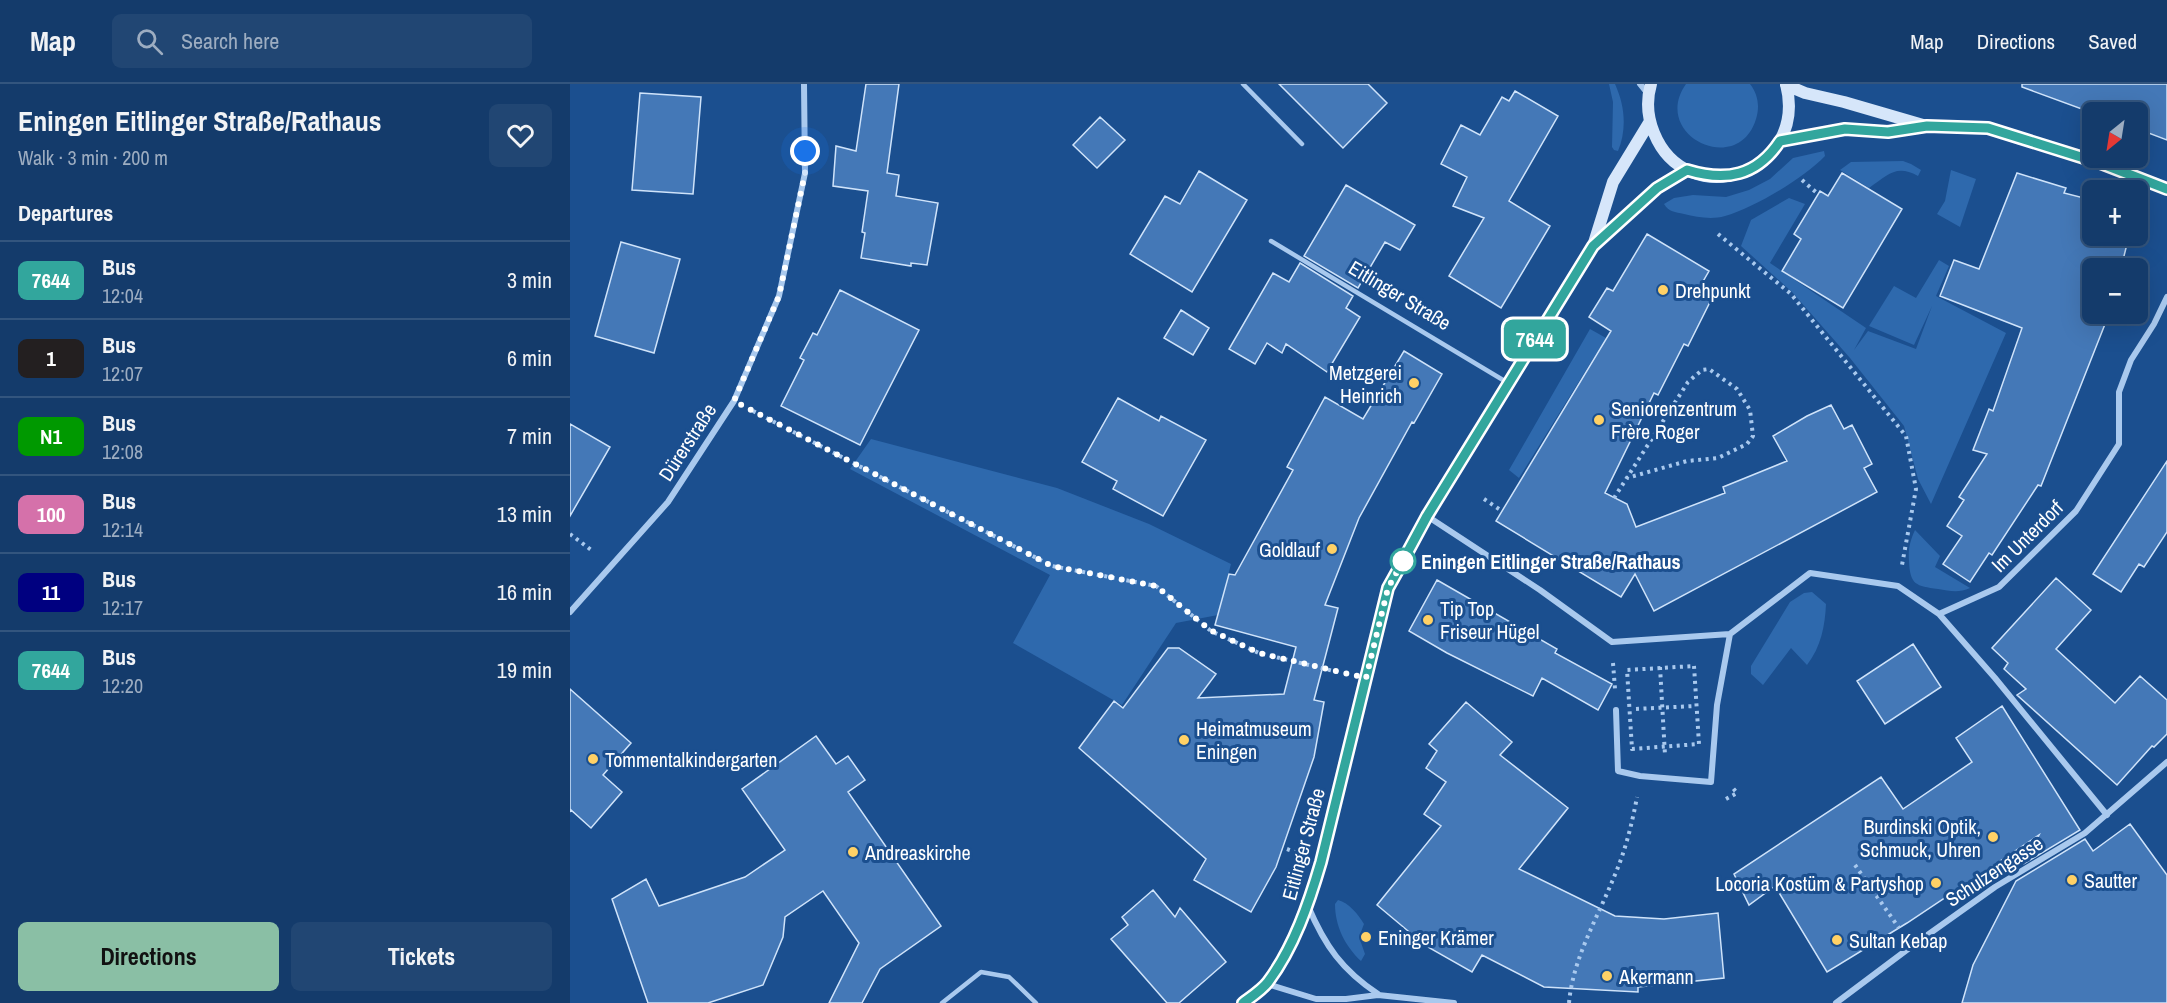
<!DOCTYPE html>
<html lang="en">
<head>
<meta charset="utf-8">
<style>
  body { margin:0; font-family:"Archivo Narrow",sans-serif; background:#214673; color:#f1f3f6; height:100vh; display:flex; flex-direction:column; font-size:22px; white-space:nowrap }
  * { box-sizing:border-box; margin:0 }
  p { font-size:20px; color:#9dadc1 }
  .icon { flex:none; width:33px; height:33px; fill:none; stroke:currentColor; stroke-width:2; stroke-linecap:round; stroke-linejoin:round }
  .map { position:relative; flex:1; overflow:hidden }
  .panel { display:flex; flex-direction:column; background:#143b6b; width:570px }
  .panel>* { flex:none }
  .badge { padding:0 12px; border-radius:9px; font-size:21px; line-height:39px }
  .needle { width:39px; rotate:210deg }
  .buttons { position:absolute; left:1512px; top:18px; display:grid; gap:12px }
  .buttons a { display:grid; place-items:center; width:66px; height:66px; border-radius:9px; background:#143b6b; box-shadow:0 6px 24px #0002,0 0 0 2px #33557e; font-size:30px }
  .you { position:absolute; width:30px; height:30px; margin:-15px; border:4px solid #fff; border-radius:50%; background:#1a73e8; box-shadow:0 0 0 9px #1a73e833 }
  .map>.badge { position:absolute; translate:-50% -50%; box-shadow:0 0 0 3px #fff }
  h2 { padding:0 18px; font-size:22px; line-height:54px }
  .round { display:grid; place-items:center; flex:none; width:63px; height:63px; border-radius:9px; background:#214673 }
  .overview { display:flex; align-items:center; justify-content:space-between; height:102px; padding:0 18px }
  h1 { font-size:28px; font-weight:800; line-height:45px }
  .cta { display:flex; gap:12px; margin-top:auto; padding:12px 18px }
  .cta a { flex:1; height:69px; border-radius:9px; background:#8abfa5; color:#111; font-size:24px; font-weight:800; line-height:69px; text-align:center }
  .cta a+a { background:#214673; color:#f1f3f6 }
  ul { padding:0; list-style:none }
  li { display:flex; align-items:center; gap:18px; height:78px; padding:0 18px; border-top:2px solid #33557e }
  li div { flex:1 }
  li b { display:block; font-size:22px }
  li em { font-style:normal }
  li .badge { min-width:66px; font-weight:700; text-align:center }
  header { display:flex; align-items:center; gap:36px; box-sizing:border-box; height:84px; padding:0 30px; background:#143b6b; border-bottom:2px solid #33557e }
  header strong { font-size:28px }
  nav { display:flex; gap:33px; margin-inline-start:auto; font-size:21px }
  .search { width:420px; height:54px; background:#214673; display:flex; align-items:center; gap:15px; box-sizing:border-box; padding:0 21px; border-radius:9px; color:#9dadc1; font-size:22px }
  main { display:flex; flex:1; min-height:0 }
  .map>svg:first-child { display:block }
  .green { fill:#2e69ad }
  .building { fill:#4478b7; stroke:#cfe3fa; stroke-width:1.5 }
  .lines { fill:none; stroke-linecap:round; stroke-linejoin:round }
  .path { stroke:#a9c9ee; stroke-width:4; stroke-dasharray:3 4.5; stroke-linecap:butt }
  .lane { stroke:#a9c9ee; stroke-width:4.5 }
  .street { stroke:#a9c9ee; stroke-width:6 }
  .secondary { stroke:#d6e6fa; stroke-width:12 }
  .line-casing { stroke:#fff; stroke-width:14 }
  .line { stroke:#32a69d; stroke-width:9 }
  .walk { stroke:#fff; stroke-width:6; stroke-dasharray:0 10.8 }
  .poi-dot { fill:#ffd166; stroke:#1b4f8f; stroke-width:2 }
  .stop-dot { fill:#fff; stroke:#32a69d; stroke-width:3 }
  .labels { text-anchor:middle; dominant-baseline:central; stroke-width:6; stroke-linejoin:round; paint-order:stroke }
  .poi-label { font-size:20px; fill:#fff; stroke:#1b4f8f; text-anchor:start }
  .street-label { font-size:20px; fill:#fff; stroke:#1b4f8f }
  .stop-label { font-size:20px; font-weight:bold; fill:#fff; stroke:#1b4f8f; text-anchor:start }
</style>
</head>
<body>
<header>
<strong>Map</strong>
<div class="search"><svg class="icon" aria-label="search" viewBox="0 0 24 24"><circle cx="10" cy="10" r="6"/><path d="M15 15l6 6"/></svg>Search here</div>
<nav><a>Map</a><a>Directions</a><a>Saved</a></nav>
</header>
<main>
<section class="panel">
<div class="overview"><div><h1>Eningen Eitlinger Straße/Rathaus</h1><p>Walk · 3 min · 200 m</p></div><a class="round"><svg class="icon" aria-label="heart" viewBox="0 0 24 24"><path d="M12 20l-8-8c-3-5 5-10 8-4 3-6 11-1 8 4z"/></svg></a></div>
<h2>Departures</h2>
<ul>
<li><span class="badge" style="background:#32a69d;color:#fff">7644</span><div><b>Bus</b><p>12:04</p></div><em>3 min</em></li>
<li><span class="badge" style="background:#231f20;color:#fff">1</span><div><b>Bus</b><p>12:07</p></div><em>6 min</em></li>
<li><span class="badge" style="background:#090;color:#fff">N1</span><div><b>Bus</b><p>12:08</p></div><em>7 min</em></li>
<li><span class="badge" style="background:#d571aa;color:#fff">100</span><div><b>Bus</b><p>12:14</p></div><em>13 min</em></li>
<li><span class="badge" style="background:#000080;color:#fff">11</span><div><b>Bus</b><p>12:17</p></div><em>16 min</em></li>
<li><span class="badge" style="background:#32a69d;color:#fff">7644</span><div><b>Bus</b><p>12:20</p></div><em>19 min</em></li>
</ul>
<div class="cta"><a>Directions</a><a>Tickets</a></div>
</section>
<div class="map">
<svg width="1597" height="919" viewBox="0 0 1597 919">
  <rect width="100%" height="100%" fill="#1b4f8f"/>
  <path class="green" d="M1039,0H1045C1055,22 1057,45 1048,67L1044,66L1042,63L1043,18Z
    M1116,0H1180C1188,10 1190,23 1186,35C1168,94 1080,51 1116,0Z
    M1254,67L1255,72C1234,94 1184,124 1155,132C1141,136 1127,133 1114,130C1105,128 1099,128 1094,120L1104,114L1123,111L1156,113L1179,106L1200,95L1223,74Z
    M1333,77L1341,80L1351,86L1348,92C1326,80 1318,91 1299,104L1270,86L1281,78Z
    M1381,86L1406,95L1390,143L1367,130L1375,117Z
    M1219,114L1235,120L1200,179L1296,244L1284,266L1298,247L1346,265L1362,222L1344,261L1299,242L1324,202L1346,214L1369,176L1379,182L1366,212L1436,249L1361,420L1348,395L1334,342L1280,274L1222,208L1171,162L1181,136Z
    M1020,245L1036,254L949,394L939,386Z
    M301,355L487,404L579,440L661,480L648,531L606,539L552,621L443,559L480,491L280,385Z
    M1345,446L1370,472L1365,483L1400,504C1389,509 1380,507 1368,505C1346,502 1340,501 1339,477C1338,465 1340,457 1345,446Z
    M1242,508L1256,520C1255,542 1251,563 1237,581L1221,564L1193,601L1181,590V582L1220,518L1234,509Z
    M768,816C779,819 788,830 794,840L789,853L795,870L791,877C775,862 765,842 765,820Z"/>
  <path class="building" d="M296,0H329L317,89L329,91L326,112L368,119L357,181L341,179V182L291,174L295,149L292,148L298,107L263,102L266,62L286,67Z
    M709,0H798L817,19L773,64Z
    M1452,0H1597V56L1568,45V28H1520L1452,3Z
    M945,7L988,32L939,117L980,142L931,224L879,192L914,134L883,122L897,93L871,80L891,41L910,51L932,13L939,17Z
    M70,9L131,13L123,110L62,106Z
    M530,33L555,56L527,84L503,61Z
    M629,87L677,116L622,208L560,170L595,112L610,120Z
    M1272,89L1332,125L1273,224L1212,187L1231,155L1224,150L1250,107L1258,112Z
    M1447,89L1496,104L1494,109L1522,116V152H1559L1551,184H1522V230H1539L1471,402L1468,401L1422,471L1419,469L1400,498L1373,480L1392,452L1377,442L1394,416L1389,413L1417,370L1403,366L1419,325L1423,327L1452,244L1370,212L1384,176L1409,185Z
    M776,101L845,141L830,166L815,158L788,204L734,172Z
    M1077,150L1139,187L1131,201L1145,208L1118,262L1114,260L1088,311L1084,309L1035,409L1057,420L1066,443L1155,409L1153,403L1217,377L1203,352L1237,332L1261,321L1274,345L1282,341L1302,380L1294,384L1307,408L1084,527L1065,490L1051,513L926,437L1041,247L1019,233L1037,204L1043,207Z
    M51,158L110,175L84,269L25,252Z
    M730,179L783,212L776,224L790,233L757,288L716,260L712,269L697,259L685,280L659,265L703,189L719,198Z
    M270,206L349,246L290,361L211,322L234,276L230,274L243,249L247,251Z
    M611,226L639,244L623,271L594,254Z
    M834,267L872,290L844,339L842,338L789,434L755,521L768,524L744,616L754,618L744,673L706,783L681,828L624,796L636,775L509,664L544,617L553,624L598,564H609L646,590L628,614L714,610L726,563L645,541L659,490L665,491L723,386L717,383L755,313L793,335Z
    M548,314L589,337L591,332L636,356L593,432L543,405L547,397L512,378Z
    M0,340L40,363L0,432Z
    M1597,377V448L1574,483L1569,480L1551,508L1523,490Z
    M1486,494L1521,526L1486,565L1545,619L1570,592L1597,616V650L1584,663L1582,662L1547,701L1447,611L1456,605L1434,585L1438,579L1422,564Z
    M867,496L987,565L985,569L1042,600L1028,626L972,594L963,612L877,569L839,547Z
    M1343,560L1371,603L1315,640L1287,597Z
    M0,605L61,659L33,691L52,708L21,744L1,726L0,728Z
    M896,618L942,658L930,671L998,724L949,785L1045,832L1094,835L1148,829L1154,894L1068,903V908L974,903L912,871L902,888L856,862L807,821L871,742L854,730L876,698L856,684L867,667L859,660Z
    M1432,622L1510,746L1455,779L1469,751L1337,839L1257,888L1205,802L1179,821L1164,790L1311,693L1333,725L1402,678L1386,654Z
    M246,652L266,680L278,672L295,696L278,708L371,842L310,885L292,919H259L289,859L253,807L215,833L213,853L193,901L138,919H78L42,815L76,795L89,822L175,793L215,766L172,705Z
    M1560,740L1597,791V919H1392L1403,881L1446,797L1515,755L1523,767Z
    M583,806L605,833L610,824L656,878L609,919H597L541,855L558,841L552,833Z"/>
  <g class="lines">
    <path class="path" d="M1232,96L1248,110
      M1148,150L1221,210L1336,352L1346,405L1332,481
      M183,327L482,482L586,502L641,547L689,569L772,589
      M1044,414L1118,298L1132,286L1139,285L1167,305L1180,326L1183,352L1177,360L1148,374L1117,377L1057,394
      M914,415L932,427
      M0,450L24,468
      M1043,579L1045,605
      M1124,582L1129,660L1062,665L1057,586Z
      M1090,583L1095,671
      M1066,625L1124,622
      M1156,715L1167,709L1162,703
      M717,765L728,769
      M1285,781L1329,844
      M999,919C1003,874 1027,835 1044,793C1055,768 1062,740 1067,713"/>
    <path class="lane" d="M673,0L732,60
      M701,157L938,299
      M372,919L411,888L439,893L466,919"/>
    <path class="street" d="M1070,0L1078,10
      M857,432L970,506L1042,558L1160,550L1240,489L1328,502L1369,530L1429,503L1506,427L1549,360V308L1561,276L1584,240L1597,213
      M0,528L98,418L164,317L209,212L235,89L234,0
      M1369,530L1425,594L1537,731
      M1046,626L1048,687L1070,692L1141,698L1147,621L1160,550
      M738,822C755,862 772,886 808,910
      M697,900L746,915H776L808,911L884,919
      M1266,919L1342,862L1425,803L1515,749L1597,678"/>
    <path class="secondary" d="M1081,0C1076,17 1077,32 1084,49C1117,130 1239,90 1216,0
      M1216,1L1235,9L1274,18L1353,41
      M1210,57L1275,45L1318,48L1357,42L1418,44L1530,79L1597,105
      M1024,161L1087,104L1117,86
      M673,919C681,913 692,906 698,898C724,863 738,819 751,778L818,504L857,432L1023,162L1043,98L1079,39"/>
  </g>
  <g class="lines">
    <g class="line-casing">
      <path id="line" d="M673,919C681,913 692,906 698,898C724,863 739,819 751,778L818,504L828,486L857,432L1023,162L1087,104L1117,86C1156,98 1187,92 1210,57L1275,45L1318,48L1357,42L1418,44L1530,79L1597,105"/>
    </g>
    <use href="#line" class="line"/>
    <path class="walk" d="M235,67V89L209,212L164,317L482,482L586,502L640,546L689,569L796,594L818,504L833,477"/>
  </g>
  <g class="poi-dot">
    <circle cx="1093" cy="206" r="6"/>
    <circle cx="844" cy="299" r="6"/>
    <circle cx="1029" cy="336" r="6"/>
    <circle cx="762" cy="465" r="6"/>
    <circle cx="858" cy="536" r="6"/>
    <circle cx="614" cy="656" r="6"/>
    <circle cx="23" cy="675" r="6"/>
    <circle cx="1423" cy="753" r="6"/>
    <circle cx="283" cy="768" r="6"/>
    <circle cx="1502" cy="796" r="6"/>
    <circle cx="1366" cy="799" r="6"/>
    <circle cx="796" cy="853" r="6"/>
    <circle cx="1267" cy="856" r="6"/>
    <circle cx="1037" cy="892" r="6"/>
  </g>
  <circle class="stop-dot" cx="833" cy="477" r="12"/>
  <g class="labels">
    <g class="poi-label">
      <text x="1105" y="206">Drehpunkt</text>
      <text x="832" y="288" text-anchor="end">Metzgerei<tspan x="832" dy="23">Heinrich</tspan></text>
      <text x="1041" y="324">Seniorenzentrum<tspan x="1041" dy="23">Frère Roger</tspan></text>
      <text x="750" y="465" text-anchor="end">Goldlauf</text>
      <text x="870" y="524">Tip Top<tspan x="870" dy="23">Friseur Hügel</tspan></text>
      <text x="626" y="644">Heimatmuseum<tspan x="626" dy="23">Eningen</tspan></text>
      <text x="35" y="675">Tommentalkindergarten</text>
      <text x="1411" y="742" text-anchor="end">Burdinski Optik,<tspan x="1411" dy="23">Schmuck, Uhren</tspan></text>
      <text x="295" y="768">Andreaskirche</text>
      <text x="1514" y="796">Sautter</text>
      <text x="1354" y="799" text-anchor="end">Locoria Kostüm &amp; Partyshop</text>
      <text x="808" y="853">Eninger Krämer</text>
      <text x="1279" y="856">Sultan Kebap</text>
      <text x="1049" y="892">Akermann</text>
    </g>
    <g class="street-label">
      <text transform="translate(830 211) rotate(31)">Eitlinger Straße</text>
      <text transform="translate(117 358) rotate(-57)">Dürerstraße</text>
      <text transform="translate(1457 452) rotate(-45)">Im Unterdorf</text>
      <text transform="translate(733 760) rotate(-75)">Eitlinger Straße</text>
      <text transform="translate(1424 787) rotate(-33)">Schulzengasse</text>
    </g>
    <g class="stop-label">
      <text x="851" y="477">Eningen Eitlinger Straße/Rathaus</text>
    </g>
  </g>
</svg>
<div class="buttons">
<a><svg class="needle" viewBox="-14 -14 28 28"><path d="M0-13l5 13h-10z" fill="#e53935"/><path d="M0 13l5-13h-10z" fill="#9dadc1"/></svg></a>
<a>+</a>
<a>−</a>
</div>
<div class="you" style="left:235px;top:67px"></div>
<b class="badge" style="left:965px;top:255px;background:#32a69d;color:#fff">7644</b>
</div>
</main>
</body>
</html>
